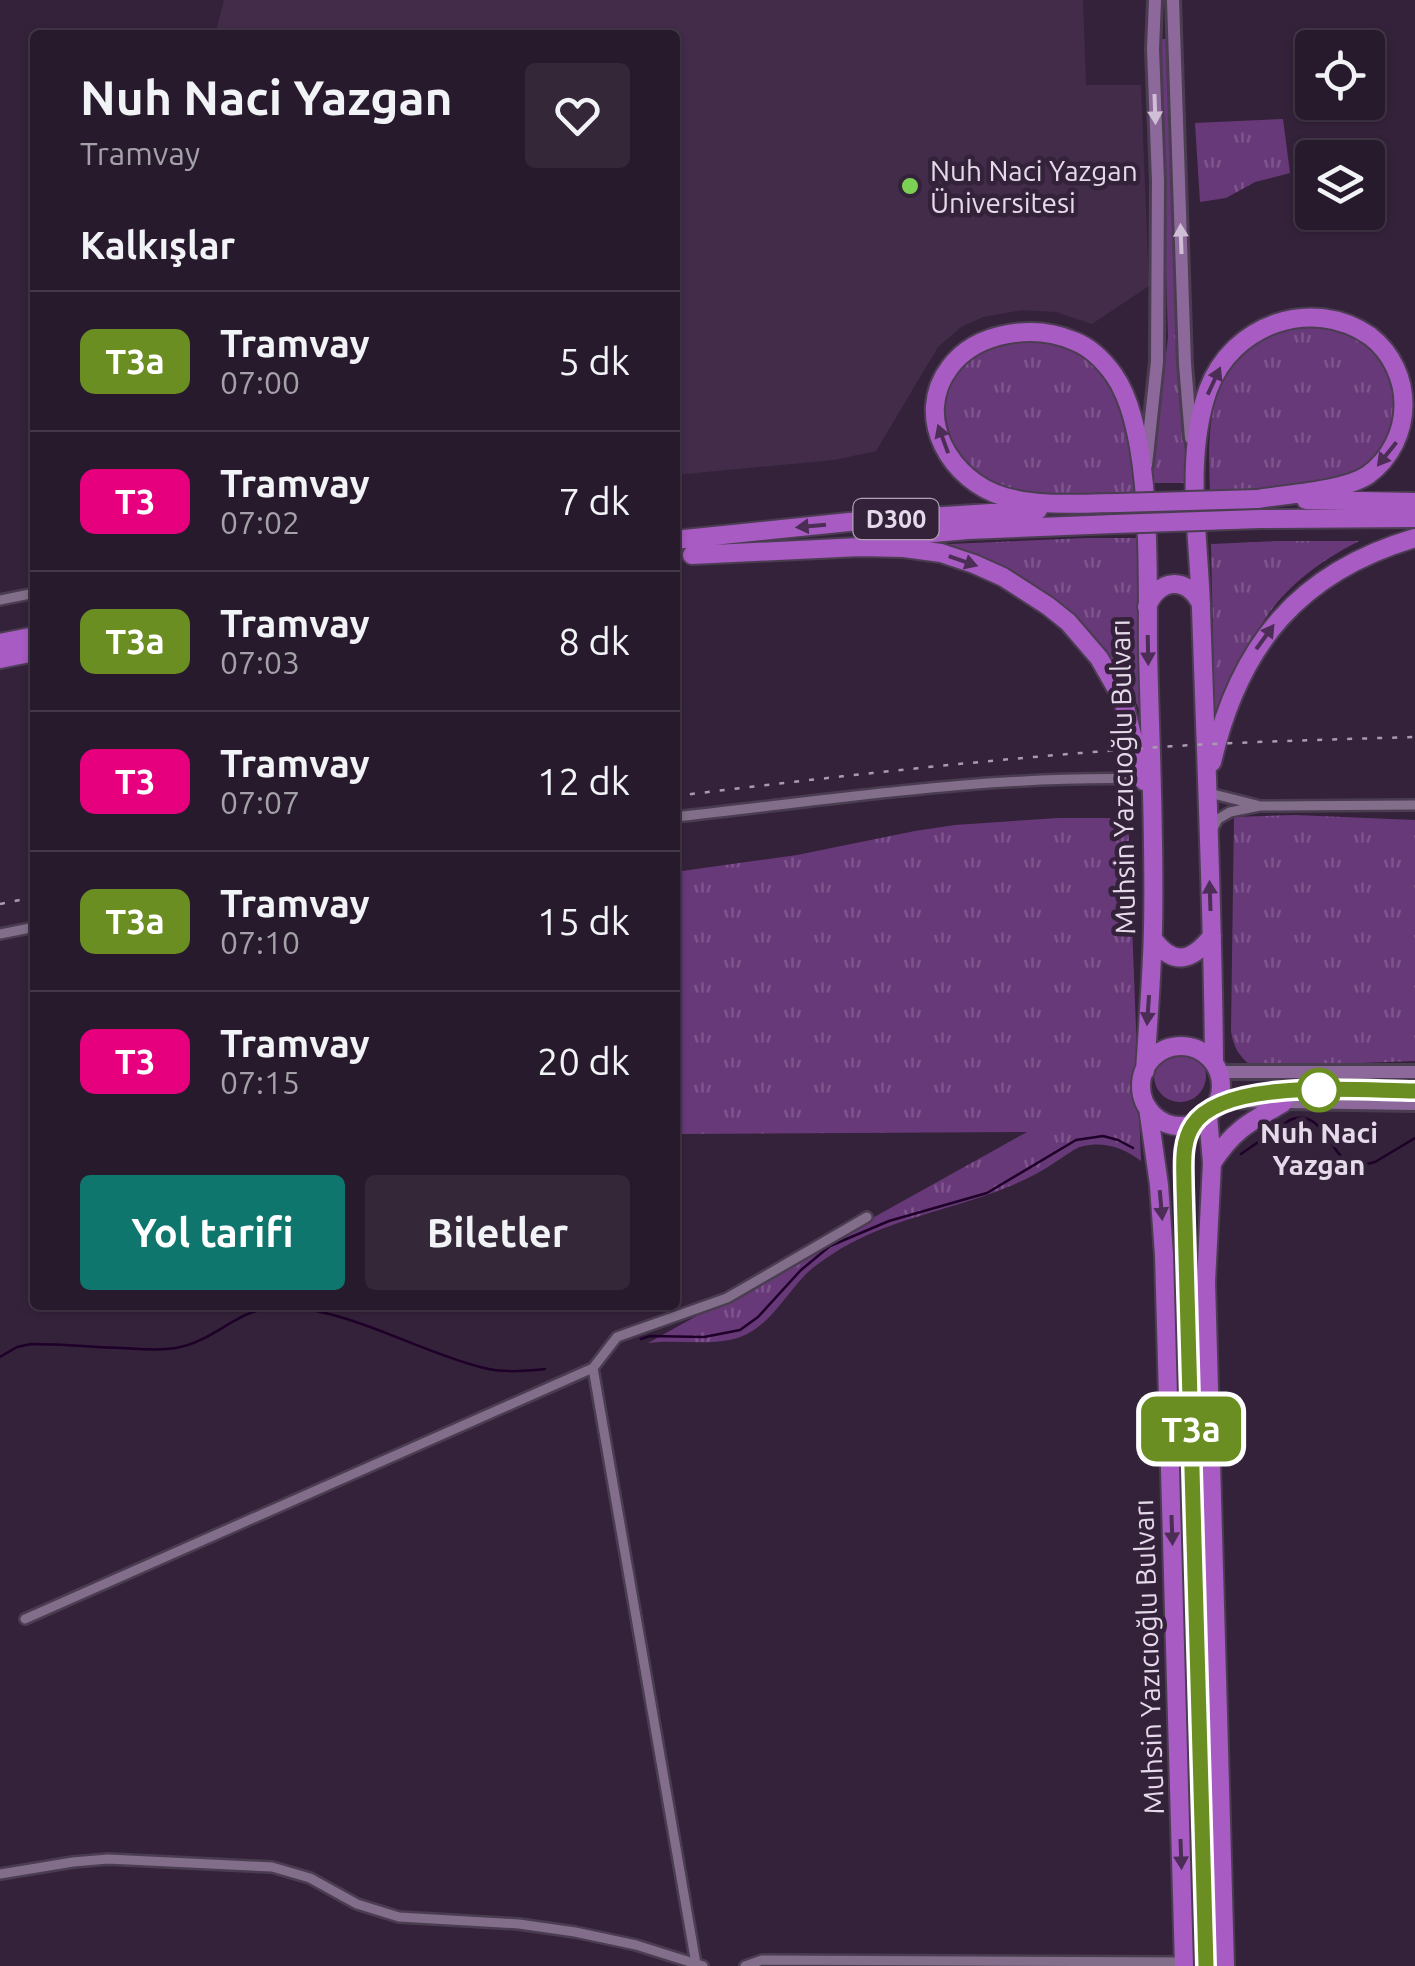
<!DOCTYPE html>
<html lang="tr">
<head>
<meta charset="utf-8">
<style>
  body { margin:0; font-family:Ubuntu,sans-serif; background:#332738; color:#f1f3f6; height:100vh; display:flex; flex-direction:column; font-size:38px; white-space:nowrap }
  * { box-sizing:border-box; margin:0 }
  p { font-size:32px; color:#a4a1a9 }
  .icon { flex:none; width:55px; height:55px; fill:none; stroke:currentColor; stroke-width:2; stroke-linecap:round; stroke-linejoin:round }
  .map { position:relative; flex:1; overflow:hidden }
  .panel { position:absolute; left:30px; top:30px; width:650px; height:1280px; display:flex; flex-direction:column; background:#271a2c; border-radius:10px; box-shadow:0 2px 8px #0004,0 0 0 2px #433848 }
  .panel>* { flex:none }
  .badge { padding:0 20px; border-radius:15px; font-size:35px; line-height:65px }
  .fabs { position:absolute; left:1295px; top:30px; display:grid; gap:20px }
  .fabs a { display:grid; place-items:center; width:90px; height:90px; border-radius:10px; background:#271a2c; box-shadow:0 2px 8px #0004,0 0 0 2px #433848; font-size:50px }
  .map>.badge { position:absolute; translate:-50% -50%; box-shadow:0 0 0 5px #fff }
  h2 { padding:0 50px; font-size:38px; line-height:90px }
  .round { display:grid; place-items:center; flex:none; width:105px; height:105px; border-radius:10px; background:#332738 }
  .overview { display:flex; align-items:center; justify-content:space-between; height:170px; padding:0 50px }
  h1 { font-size:48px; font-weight:600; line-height:75px }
  .action { display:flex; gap:20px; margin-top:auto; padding:20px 50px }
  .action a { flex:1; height:115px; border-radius:10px; background:#0f766e; color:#fff; font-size:40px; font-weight:600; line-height:115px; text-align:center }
  .action a+a { background:#332738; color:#f1f3f6 }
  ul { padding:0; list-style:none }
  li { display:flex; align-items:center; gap:30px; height:140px; padding:0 50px; border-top:2px solid #433848 }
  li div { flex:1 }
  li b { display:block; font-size:38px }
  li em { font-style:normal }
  li .badge { min-width:110px; font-weight:700; text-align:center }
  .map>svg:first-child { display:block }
  .built { fill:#422c4a }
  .grass { fill:url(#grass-tufts) }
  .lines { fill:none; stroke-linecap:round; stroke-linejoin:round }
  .stream { stroke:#1e0029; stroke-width:2.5 }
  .street-casing { stroke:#4b3d51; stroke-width:14 }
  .secondary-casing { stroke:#4b3d51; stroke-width:18 }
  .highway-casing { stroke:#4b3d51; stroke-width:22 }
  .street { stroke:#826e8a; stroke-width:9 }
  .secondary { stroke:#8d689b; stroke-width:12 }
  .highway { stroke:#a85bc3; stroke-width:18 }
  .tram { stroke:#a99bad; stroke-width:2.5 }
  .rail { stroke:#a99bad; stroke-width:2.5; stroke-dasharray:5 10; stroke-linecap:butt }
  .highway-bridge-casing { stroke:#4b3d51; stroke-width:22; stroke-linecap:butt }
  .highway-bridge { stroke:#a85bc3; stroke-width:18 }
  .oneway { fill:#cfbed6 }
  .oneway2 { fill:#4b2d55 }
  .line-casing { stroke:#fff; stroke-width:22 }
  .line { stroke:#6b8e23; stroke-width:15 }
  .poi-dot { fill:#7cd154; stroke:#34223a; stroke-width:4 }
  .stop-dot { fill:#fff; stroke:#6b8e23; stroke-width:5 }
  .labels { text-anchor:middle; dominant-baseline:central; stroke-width:9; stroke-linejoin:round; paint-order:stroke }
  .shield { fill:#34223a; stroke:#b0a3b4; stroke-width:2.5 }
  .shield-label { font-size:25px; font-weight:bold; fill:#e5dae9 }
  .poi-label { font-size:28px; fill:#e5dae9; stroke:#34223a; text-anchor:start }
  .street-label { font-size:28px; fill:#e5dae9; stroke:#34223a }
  .stop-label { font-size:28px; font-weight:bold; fill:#e5dae9; stroke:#34223a }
</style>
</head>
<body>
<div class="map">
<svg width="1415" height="1966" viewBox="0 0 1415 1966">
  <defs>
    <pattern id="grass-tufts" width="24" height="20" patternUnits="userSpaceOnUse" patternTransform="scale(2.5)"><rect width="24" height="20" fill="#683979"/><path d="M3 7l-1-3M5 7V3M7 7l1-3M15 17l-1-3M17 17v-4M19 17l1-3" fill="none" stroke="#7d558c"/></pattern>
  </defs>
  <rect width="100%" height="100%" fill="#34223a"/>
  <path class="built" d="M224,0H1083L1086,85H1141L1149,286L1092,324L1056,312L1022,310L983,317L961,327L938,347L876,451L834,460L675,475V35H215Z"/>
  <path class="grass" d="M1159,39H1167L1177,327L1187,483H1151L1168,337Z
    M1283,119L1290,173L1255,182L1226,198L1200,202L1195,123Z
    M1294,322L1356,332L1396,369L1400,429L1362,472L1299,488L1210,492C1208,439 1206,381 1251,343C1262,334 1281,329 1294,322Z
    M1033,338L1069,347L1102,369L1127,412L1135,495C1094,495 1026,503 989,484C951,464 928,397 962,363C981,344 1007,342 1033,338Z
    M1087,538H1141L1144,722C1111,630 1041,576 950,549V544Z
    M1277,541H1359C1268,588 1250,636 1215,727L1211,544Z
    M1295,815L1415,820V1061L1253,1067C1240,1058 1233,1047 1231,1031L1234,817Z
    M1058,818H1128L1141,1161C1125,1148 1104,1141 1083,1146C1074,1148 1066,1156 1057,1161C1042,1171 1026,1180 1010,1186C951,1211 884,1219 831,1255C822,1261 813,1267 806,1274C785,1295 769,1327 740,1337C712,1347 678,1339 648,1343L1027,1132L675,1134V872L797,855L915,831L955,825Z
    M1154 1076a26 26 0 1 1 52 0a26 26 0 1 1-52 0Z"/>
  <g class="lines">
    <path class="stream" d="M1241,1154L1290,1120C1323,1106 1330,1158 1355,1167L1375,1162L1415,1138
      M641,1339L650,1336L704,1337L740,1330L758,1317L801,1270L830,1246L889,1221L987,1193L1076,1140L1103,1136L1118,1140L1133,1148
      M0,1357L17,1347L31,1344C62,1344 92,1347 122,1348C140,1349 158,1351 176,1348C220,1340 238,1304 288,1307C357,1312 418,1352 484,1368C504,1373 525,1371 545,1369"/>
    <g class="street-casing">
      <path id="street" d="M0,600L35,593
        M1209,793L1257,805
        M675,817C830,800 987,775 1144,779
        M1212,830L1218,819L1230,812L1260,806L1415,805
        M0,934L35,927
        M25,1619L593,1368
        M0,1874L73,1862L108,1859L272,1867L310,1878L357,1904L399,1917L519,1924L575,1932L636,1945L703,1966
        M696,1964L593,1368L617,1337L727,1298L867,1217
        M745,1966L762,1960L1184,1962"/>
    </g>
    <g class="secondary-casing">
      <path id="secondary" d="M1173,0L1185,364L1191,438
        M1146,465L1157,362L1158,181L1153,49L1155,0
        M1218,1072H1415
        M1218,1101L1415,1104"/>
    </g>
    <g class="highway-casing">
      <path id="highway" d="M1306,500L1415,502
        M1118,503C1081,503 1041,507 1005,497C951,482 912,417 950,367C977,331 1035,324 1074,341C1090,347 1104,361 1114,375C1154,432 1147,577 1148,649C1150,742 1155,835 1153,928C1152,976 1148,1024 1145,1071
        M1260,519L1415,518
        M875,538L968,530L1114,524
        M675,540L849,522L1038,510
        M692,555L860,547L904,548L941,553L974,564L1003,577L1048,606L1068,622L1099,658L1123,700L1144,781
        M1147,607C1158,578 1187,576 1201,604
        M0,643L35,636
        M0,659L35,652
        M1212,762C1239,645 1299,572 1415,538
        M1153,939C1174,967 1192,961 1212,936
        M1141 1086a40 40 0 1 1 80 0a40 40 0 1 1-80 0Z
        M1214,1063C1213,912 1206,760 1201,608C1199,537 1184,459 1208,390C1232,324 1312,296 1370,336C1415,371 1415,440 1368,475C1344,491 1287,494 1258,499
        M1148,1108L1159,1185L1164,1255L1184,1966
        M1208,1116L1212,1163L1206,1282L1225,1966
        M1212,1163C1234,1129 1250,1122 1283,1103"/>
    </g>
    <use href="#street" class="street"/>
    <use href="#secondary" class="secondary"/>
    <use href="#highway" class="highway"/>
    <path class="tram" d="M1201,1966L1180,1144C1183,1135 1187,1124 1194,1117C1235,1074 1359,1087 1415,1088"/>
    <path class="rail" d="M675,796C823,778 971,761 1120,750C1218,742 1316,740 1415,737
      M0,904L35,897"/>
    <g class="highway-bridge-casing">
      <path id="highway-bridge" d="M1118,503L1258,499
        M1114,524L1260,519"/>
    </g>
    <use href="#highway-bridge" class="highway-bridge"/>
  </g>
  <defs><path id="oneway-solid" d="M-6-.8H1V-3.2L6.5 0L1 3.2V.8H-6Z" transform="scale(2.5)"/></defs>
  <g class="oneway">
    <use href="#oneway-solid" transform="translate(1155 109) rotate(88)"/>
    <use href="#oneway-solid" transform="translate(1181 239) rotate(-92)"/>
  </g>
  <g class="oneway2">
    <use href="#oneway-solid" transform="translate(1214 381) rotate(-65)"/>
    <use href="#oneway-solid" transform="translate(943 439) rotate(-110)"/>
    <use href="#oneway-solid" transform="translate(1387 454) rotate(129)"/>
    <use href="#oneway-solid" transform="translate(811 526) rotate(175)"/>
    <use href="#oneway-solid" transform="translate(963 561) rotate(19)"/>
    <use href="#oneway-solid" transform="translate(1265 637) rotate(-54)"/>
    <use href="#oneway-solid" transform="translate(1148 650) rotate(89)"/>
    <use href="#oneway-solid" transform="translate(1210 896) rotate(-92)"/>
    <use href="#oneway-solid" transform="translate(1148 1010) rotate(94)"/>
    <use href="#oneway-solid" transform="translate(1161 1205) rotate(85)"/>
    <use href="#oneway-solid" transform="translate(1172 1530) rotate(88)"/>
    <use href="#oneway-solid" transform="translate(1181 1854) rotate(88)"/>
  </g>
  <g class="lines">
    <g class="line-casing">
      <path id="line" d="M1206,1966L1184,1186C1184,1166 1181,1143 1193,1125C1224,1077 1362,1091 1415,1091"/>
    </g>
    <use href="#line" class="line"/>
  </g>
  <circle class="poi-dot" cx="910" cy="186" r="10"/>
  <circle class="stop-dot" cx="1319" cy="1090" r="20"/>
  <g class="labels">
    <rect class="shield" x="853.5" y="499" width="85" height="40" rx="8"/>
    <g class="shield-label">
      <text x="896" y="519">D300</text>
    </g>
    <g class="poi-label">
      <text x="930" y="170">Nuh Naci Yazgan<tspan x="930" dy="32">Üniversitesi</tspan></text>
    </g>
    <g class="street-label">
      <text transform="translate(1122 777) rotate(-91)">Muhsin Yazıcıoğlu Bulvarı</text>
      <text transform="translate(1148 1657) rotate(-92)">Muhsin Yazıcıoğlu Bulvarı</text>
    </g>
    <g class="stop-label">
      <text x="1319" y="1132">Nuh Naci<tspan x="1319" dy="32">Yazgan</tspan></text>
    </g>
  </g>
</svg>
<div class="fabs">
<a><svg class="icon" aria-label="locate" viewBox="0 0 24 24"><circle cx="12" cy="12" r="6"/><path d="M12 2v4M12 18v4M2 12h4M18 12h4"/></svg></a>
<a><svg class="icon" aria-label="layers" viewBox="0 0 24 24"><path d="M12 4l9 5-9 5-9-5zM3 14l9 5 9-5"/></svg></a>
</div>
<b class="badge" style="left:1191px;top:1429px;background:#6b8e23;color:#fff">T3a</b>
<section class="panel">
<div class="overview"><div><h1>Nuh Naci Yazgan</h1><p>Tramvay</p></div><a class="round"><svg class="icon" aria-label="heart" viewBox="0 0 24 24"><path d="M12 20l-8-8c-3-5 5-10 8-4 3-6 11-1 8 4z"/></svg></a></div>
<h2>Kalkışlar</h2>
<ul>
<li><span class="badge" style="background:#6b8e23;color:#fff">T3a</span><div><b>Tramvay</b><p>07:00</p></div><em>5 dk</em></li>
<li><span class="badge" style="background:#e6007e;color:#fff">T3</span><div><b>Tramvay</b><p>07:02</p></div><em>7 dk</em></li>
<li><span class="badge" style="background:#6b8e23;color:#fff">T3a</span><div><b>Tramvay</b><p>07:03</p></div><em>8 dk</em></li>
<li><span class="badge" style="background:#e6007e;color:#fff">T3</span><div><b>Tramvay</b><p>07:07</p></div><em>12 dk</em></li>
<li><span class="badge" style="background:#6b8e23;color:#fff">T3a</span><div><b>Tramvay</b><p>07:10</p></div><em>15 dk</em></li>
<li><span class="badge" style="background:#e6007e;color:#fff">T3</span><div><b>Tramvay</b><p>07:15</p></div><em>20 dk</em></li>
</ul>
<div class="action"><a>Yol tarifi</a><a>Biletler</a></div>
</section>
</div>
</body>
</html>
